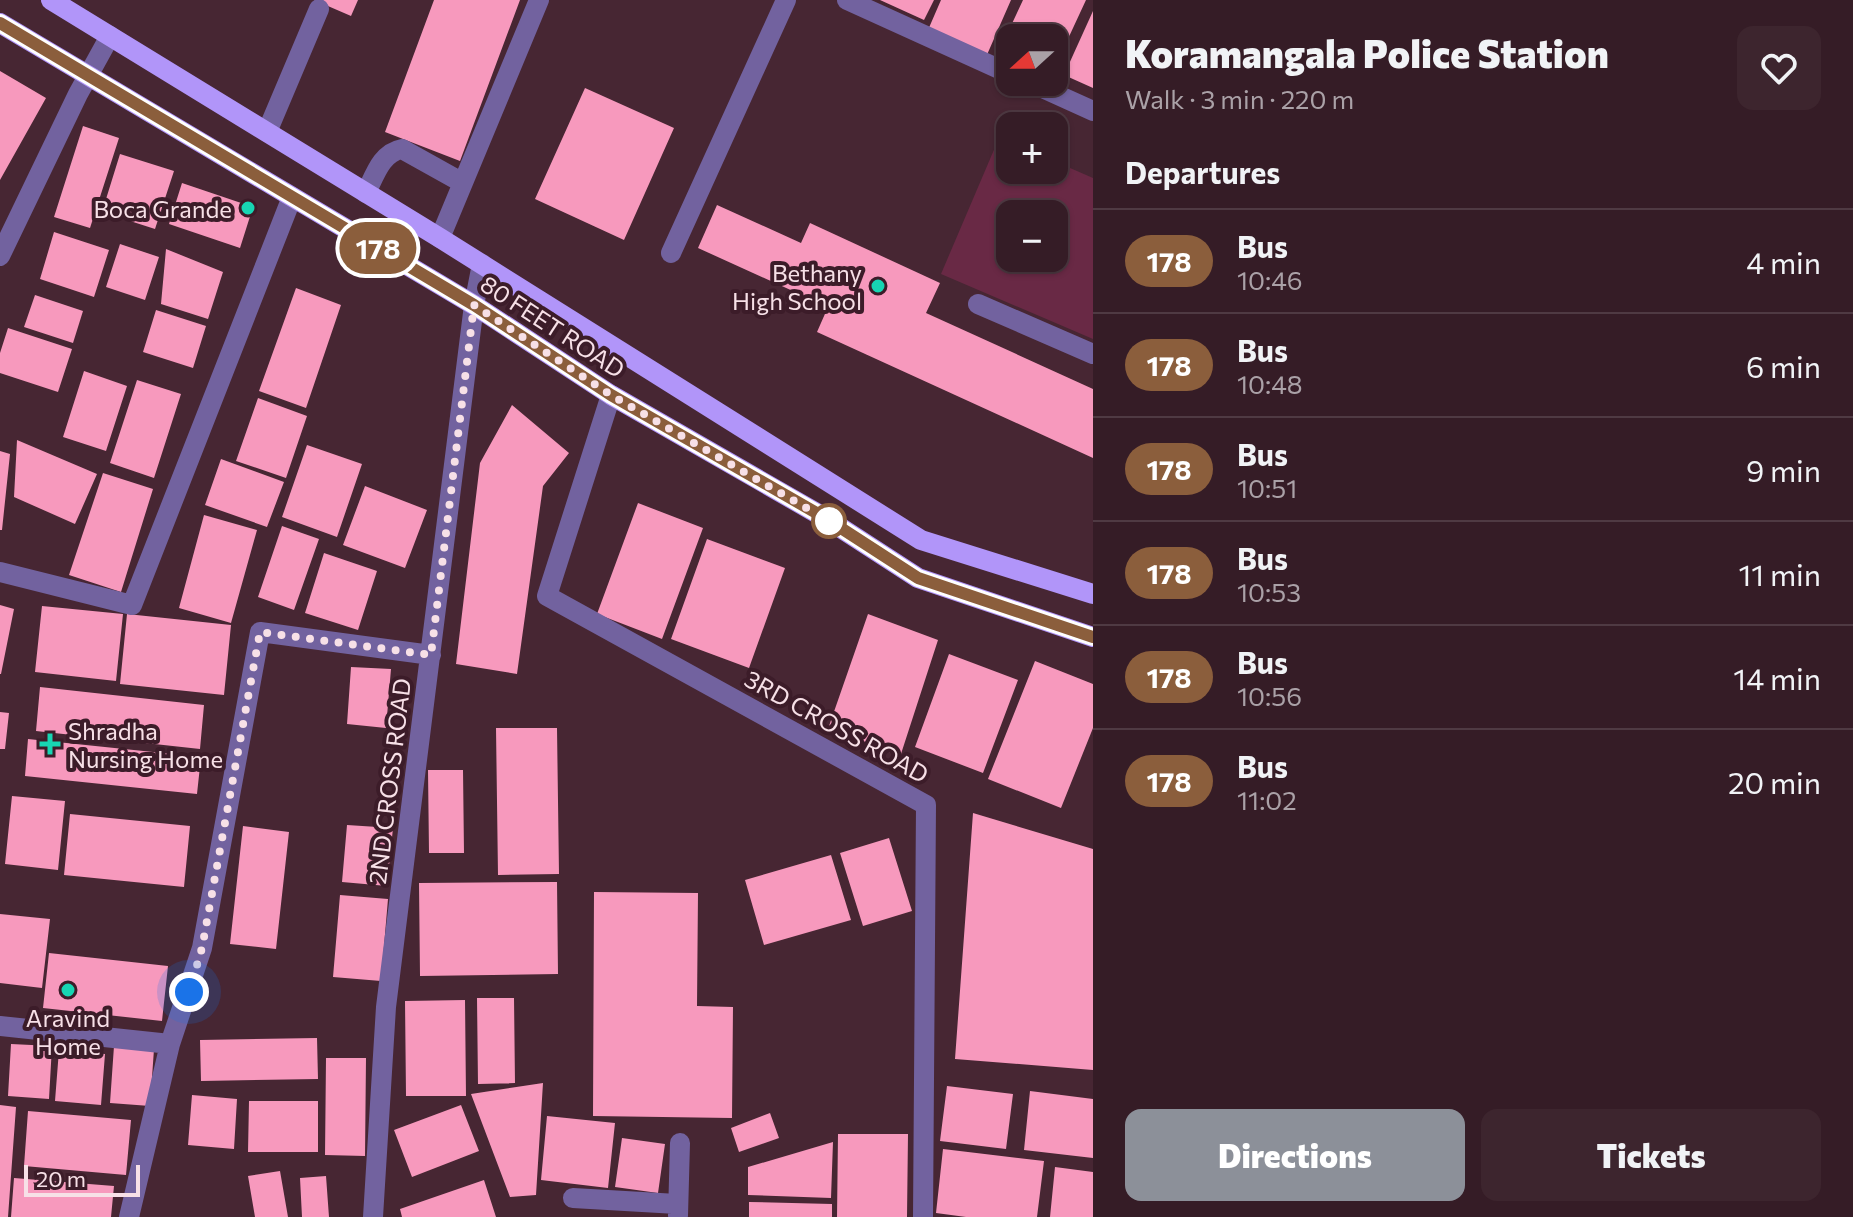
<!DOCTYPE html>
<html lang="en">
<head>
<meta charset="utf-8">
<style>
  body { margin:0; font-family:Commissioner,sans-serif; background:#3d252e; color:#f1f3f6; height:100vh; display:flex; flex-direction:column; font-size:30px; white-space:nowrap }
  * { box-sizing:border-box; margin:0 }
  p { font-size:26px; color:#aaa1a7 }
  .icon { flex:none; width:44px; height:44px; fill:none; stroke:currentColor; stroke-width:2; stroke-linecap:round; stroke-linejoin:round }
  .map { position:relative; flex:1; overflow:hidden }
  .details { display:flex; flex-direction:column; background:#351c26; width:760px }
  .details>* { flex:none }
  .badge { padding:0 16px; border-radius:26px; font-size:28px; line-height:52px }
  .needle { width:52px; rotate:249deg }
  .tools { position:absolute; left:996px; top:24px; display:grid; gap:16px }
  .tools a { display:grid; place-items:center; width:72px; height:72px; border-radius:16px; background:#351c26; box-shadow:0 2px 6px #0004,0 0 0 2px #4f3a43; font-size:40px }
  .scale { position:absolute; left:24px; bottom:20px; width:116px; box-sizing:border-box; padding-left:8px; border:4px solid #f7e0e7; border-top:0; font-size:22px; line-height:28px; white-space:nowrap; color:#f7e0e7; -webkit-text-stroke:6px #3c1c29; paint-order:stroke }
  .you { position:absolute; width:40px; height:40px; margin:-20px; border:6px solid #fff; border-radius:50%; background:#1a73e8; box-shadow:0 0 0 12px #1a73e833 }
  .map>.badge { position:absolute; translate:-50% -50%; box-shadow:0 0 0 4px #fff }
  h2 { padding:0 32px; font-size:30px; line-height:72px }
  .round { display:grid; place-items:center; flex:none; width:84px; height:84px; border-radius:16px; background:#3d252e }
  .headline { display:flex; align-items:center; justify-content:space-between; height:136px; padding:0 32px }
  h1 { font-size:38px; font-weight:800; line-height:60px }
  .primary-button { display:flex; gap:16px; margin-top:auto; padding:16px 32px }
  .primary-button a { flex:1; height:92px; border-radius:16px; background:#8c9099; color:#fff; font-size:32px; font-weight:800; line-height:92px; text-align:center }
  .primary-button a+a { background:#3d252e; color:#f1f3f6 }
  ul { padding:0; list-style:none }
  li { display:flex; align-items:center; gap:24px; height:104px; padding:0 32px; border-top:2px solid #4f3a43 }
  li div { flex:1 }
  li b { display:block; font-size:30px }
  li em { font-style:normal }
  li .badge { min-width:88px; font-weight:700; text-align:center }
  main { display:flex; flex:1; min-height:0 }
  .map>svg:first-child { display:block }
  .green { fill:#692945; fill-rule:evenodd }
  .building { fill:#f799bd }
  .lines { fill:none; stroke-linecap:round; stroke-linejoin:round }
  .minor { stroke:#72629f; stroke-width:20 }
  .major { stroke:#b195f9; stroke-width:20 }
  .line-casing { stroke:#fff; stroke-width:18 }
  .line { stroke:#8b5e3c; stroke-width:12 }
  .walk { stroke:#f7e0e7; stroke-width:8; stroke-dasharray:0 14.4 }
  .poi-dot { fill:#17d5b3; stroke:#3c1c29; stroke-width:3 }
  .stop-dot { fill:#fff; stroke:#8b5e3c; stroke-width:4 }
  .labels { text-anchor:middle; dominant-baseline:central; stroke-width:8; stroke-linejoin:round; paint-order:stroke }
  .poi-label { font-size:24px; fill:#f7e0e7; stroke:#3c1c29; text-anchor:end }
  .street-label { font-size:24px; fill:#f7e0e7; stroke:#3c1c29 }
</style>
</head>
<body>
<main>
<div class="map">
<svg width="1093" height="1217" viewBox="0 0 1093 1217">
  <rect width="100%" height="100%" fill="#472633"/>
  <path class="green" d="M999,138L1010,142V170H1054V161L1093,178V339L941,274ZM1010,214H1054V258H1010Z"/>
  <path class="building" d="M314,0H358L351,16Z
    M434,0H520L460,161L385,132Z
    M880,0H934L924,20Z
    M941,0H1011L986,57L928,30Z
    M1023,0H1086L1054,69V38H1010V67L995,60Z
    M1093,11V88L1064,75Z
    M0,71L46,98L0,180Z
    M585,88L674,128L624,240L535,199Z
    M83,126L119,138L90,228L54,217Z
    M120,154L174,171L155,229L102,212Z
    M182,183L253,207L240,248L169,224Z
    M717,205L801,243L810,223L940,283L926,313L1093,389V458L817,332L828,307L698,248Z
    M54,232L109,250L94,297L40,279Z
    M120,244L159,257L145,300L106,287Z
    M166,249L223,272L208,319L161,304Z
    M296,288L341,305L306,408L259,391Z
    M35,295L83,311L73,343L24,327Z
    M156,310L206,326L193,368L143,352Z
    M8,328L72,349L58,392L0,373V353Z
    M84,371L127,386L106,451L63,437Z
    M137,380L181,394L154,478L110,463Z
    M258,398L307,416L286,478L236,461Z
    M512,405L569,453L543,486L517,674L456,664L480,463Z
    M17,440L97,474L75,524L14,497Z
    M307,445L362,464L337,537L282,517Z
    M0,451L10,454L2,530H0Z
    M221,459L284,482L267,527L205,505Z
    M103,473L153,489L121,592L69,575Z
    M365,486L427,510L405,568L343,545Z
    M638,503L703,528L662,639L597,614Z
    M204,515L257,530L231,623L179,608Z
    M282,526L319,539L294,610L258,597Z
    M707,539L785,568L749,668L671,639Z
    M324,553L377,571L358,630L305,613Z
    M0,605L14,609L1,674H0Z
    M42,606L123,614L116,681L35,672Z
    M127,614L231,625L224,695L120,684Z
    M868,614L938,640L900,757L829,726Z
    M949,654L1018,680L983,773L915,747Z
    M1035,661L1093,684V728L1061,808L988,779Z
    M351,667L391,669L386,728L347,724Z
    M40,687L204,705L200,749L36,731Z
    M0,712L9,713L5,749H0Z
    M496,728H557L559,874L498,875Z
    M28,739L201,757L197,794L25,776Z
    M428,770H463L464,853H429Z
    M12,796L65,801L58,870L5,864Z
    M973,813L1093,849V1070L955,1059Z
    M70,814L190,826L184,887L64,875Z
    M347,825L393,828L387,886L342,882Z
    M243,826L289,832L276,949L230,944Z
    M889,838L912,911L863,926L840,853Z
    M831,855L851,920L764,945L745,880Z
    M557,882L558,974L420,976L419,883Z
    M594,892L698,893L697,1006L733,1007L732,1118L593,1116Z
    M340,895L388,899L381,981L333,977Z
    M0,914L50,919L42,988L0,983Z
    M49,953L168,966L162,1021L43,1008Z
    M477,998H514L515,1083L478,1084Z
    M465,1000L466,1096H406L405,1001Z
    M317,1038L318,1079L201,1081L200,1040Z
    M11,1044L52,1046L49,1099L8,1096Z
    M114,1046L154,1049L150,1106L110,1103Z
    M59,1050L105,1054L101,1105L55,1101Z
    M326,1058H366L365,1156L325,1155Z
    M543,1083L536,1195L510,1197L471,1094Z
    M947,1086L1013,1094L1006,1149L940,1141Z
    M1030,1091L1093,1099V1158L1024,1150Z
    M192,1095L237,1099L234,1149L188,1145Z
    M249,1101H318V1152H248Z
    M0,1105L16,1107L8,1217H0Z
    M461,1105L479,1151L412,1177L394,1130Z
    M28,1111L131,1120L126,1175L24,1166Z
    M770,1113L779,1138L739,1152L731,1128Z
    M547,1116L615,1123L608,1188L541,1180Z
    M838,1134H908L907,1217H837Z
    M622,1138L665,1144L658,1193L615,1187Z
    M833,1142L831,1198L748,1195V1167Z
    M943,1149L1044,1161L1037,1217H966L936,1213Z
    M1055,1167L1093,1172V1217H1050Z
    M280,1171L288,1217H255L248,1176Z
    M326,1176L329,1217H302L300,1178Z
    M14,1178L114,1186L111,1217H11Z
    M484,1180L496,1217H402L400,1209Z
    M749,1202L832,1204V1217H749Z"/>
  <g class="lines">
    <path class="minor" d="M847,0L1010,74
      M1029,82L1093,111
      M267,132L319,9
      M366,193C375,175 381,153 402,149L463,183
      M440,238L539,0
      M671,253L786,0
      M0,256L78,94L110,36
      M978,304L1093,354
      M611,395L547,596L926,805L923,1217
      M0,572L132,605L292,197
      M0,1026L170,1044
      M573,1198L677,1204
      M678,1215L680,1143
      M129,1217L170,1044L202,948L260,632L431,655
      M373,1217L386,1007L474,305L482,264"/>
    <path class="major" d="M51,0L440,238L921,540L1093,594
      M0,23L474,305L611,395L827,519L918,578L1093,637"/>
  </g>
  <g class="lines">
    <g class="line-casing">
      <path id="line" d="M0,23L474,305L611,395L827,519L918,578L1093,637"/>
    </g>
    <use href="#line" class="line"/>
    <path class="walk" d="M189,992L202,948L260,632L431,655L474,305L611,395L829,521"/>
  </g>
  <g class="poi-dot">
    <circle cx="248" cy="208" r="8"/>
    <circle cx="878" cy="286" r="8"/>
    <path d="M46 732h8v8h8v8h-8v8h-8v-8h-8v-8h8z"/>
    <circle cx="68" cy="990" r="8"/>
  </g>
  <circle class="stop-dot" cx="829" cy="521" r="16"/>
  <g class="labels">
    <g class="poi-label">
      <text x="232" y="208">Boca Grande</text>
      <text x="862" y="272">Bethany<tspan x="862" dy="28">High School</tspan></text>
      <text x="68" y="730" text-anchor="start">Shradha<tspan x="68" dy="28">Nursing Home</tspan></text>
      <text x="68" y="1017" text-anchor="middle">Aravind<tspan x="68" dy="28">Home</tspan></text>
    </g>
    <g class="street-label">
      <text transform="translate(553 326) rotate(33)">80 FEET ROAD</text>
      <text transform="translate(837 726) rotate(29)">3RD CROSS ROAD</text>
      <text transform="translate(389 781) rotate(-83)">2ND CROSS ROAD</text>
    </g>
  </g>
</svg>
<div class="tools">
<a><svg class="needle" viewBox="-14 -14 28 28"><path d="M0-13l5 13h-10z" fill="#e53935"/><path d="M0 13l5-13h-10z" fill="#aaa1a7"/></svg></a>
<a>+</a>
<a>−</a>
</div>
<div class="scale">20 m</div>
<div class="you" style="left:189px;top:992px"></div>
<b class="badge" style="left:378px;top:248px;background:#8b5e3c;color:#fff">178</b>
</div>
<section class="details">
<div class="headline"><div><h1>Koramangala Police Station</h1><p>Walk · 3 min · 220 m</p></div><a class="round"><svg class="icon" aria-label="heart" viewBox="0 0 24 24"><path d="M12 20l-8-8c-3-5 5-10 8-4 3-6 11-1 8 4z"/></svg></a></div>
<h2>Departures</h2>
<ul>
<li><span class="badge" style="background:#8b5e3c;color:#fff">178</span><div><b>Bus</b><p>10:46</p></div><em>4 min</em></li>
<li><span class="badge" style="background:#8b5e3c;color:#fff">178</span><div><b>Bus</b><p>10:48</p></div><em>6 min</em></li>
<li><span class="badge" style="background:#8b5e3c;color:#fff">178</span><div><b>Bus</b><p>10:51</p></div><em>9 min</em></li>
<li><span class="badge" style="background:#8b5e3c;color:#fff">178</span><div><b>Bus</b><p>10:53</p></div><em>11 min</em></li>
<li><span class="badge" style="background:#8b5e3c;color:#fff">178</span><div><b>Bus</b><p>10:56</p></div><em>14 min</em></li>
<li><span class="badge" style="background:#8b5e3c;color:#fff">178</span><div><b>Bus</b><p>11:02</p></div><em>20 min</em></li>
</ul>
<div class="primary-button"><a>Directions</a><a>Tickets</a></div>
</section>
</main>
</body>
</html>
